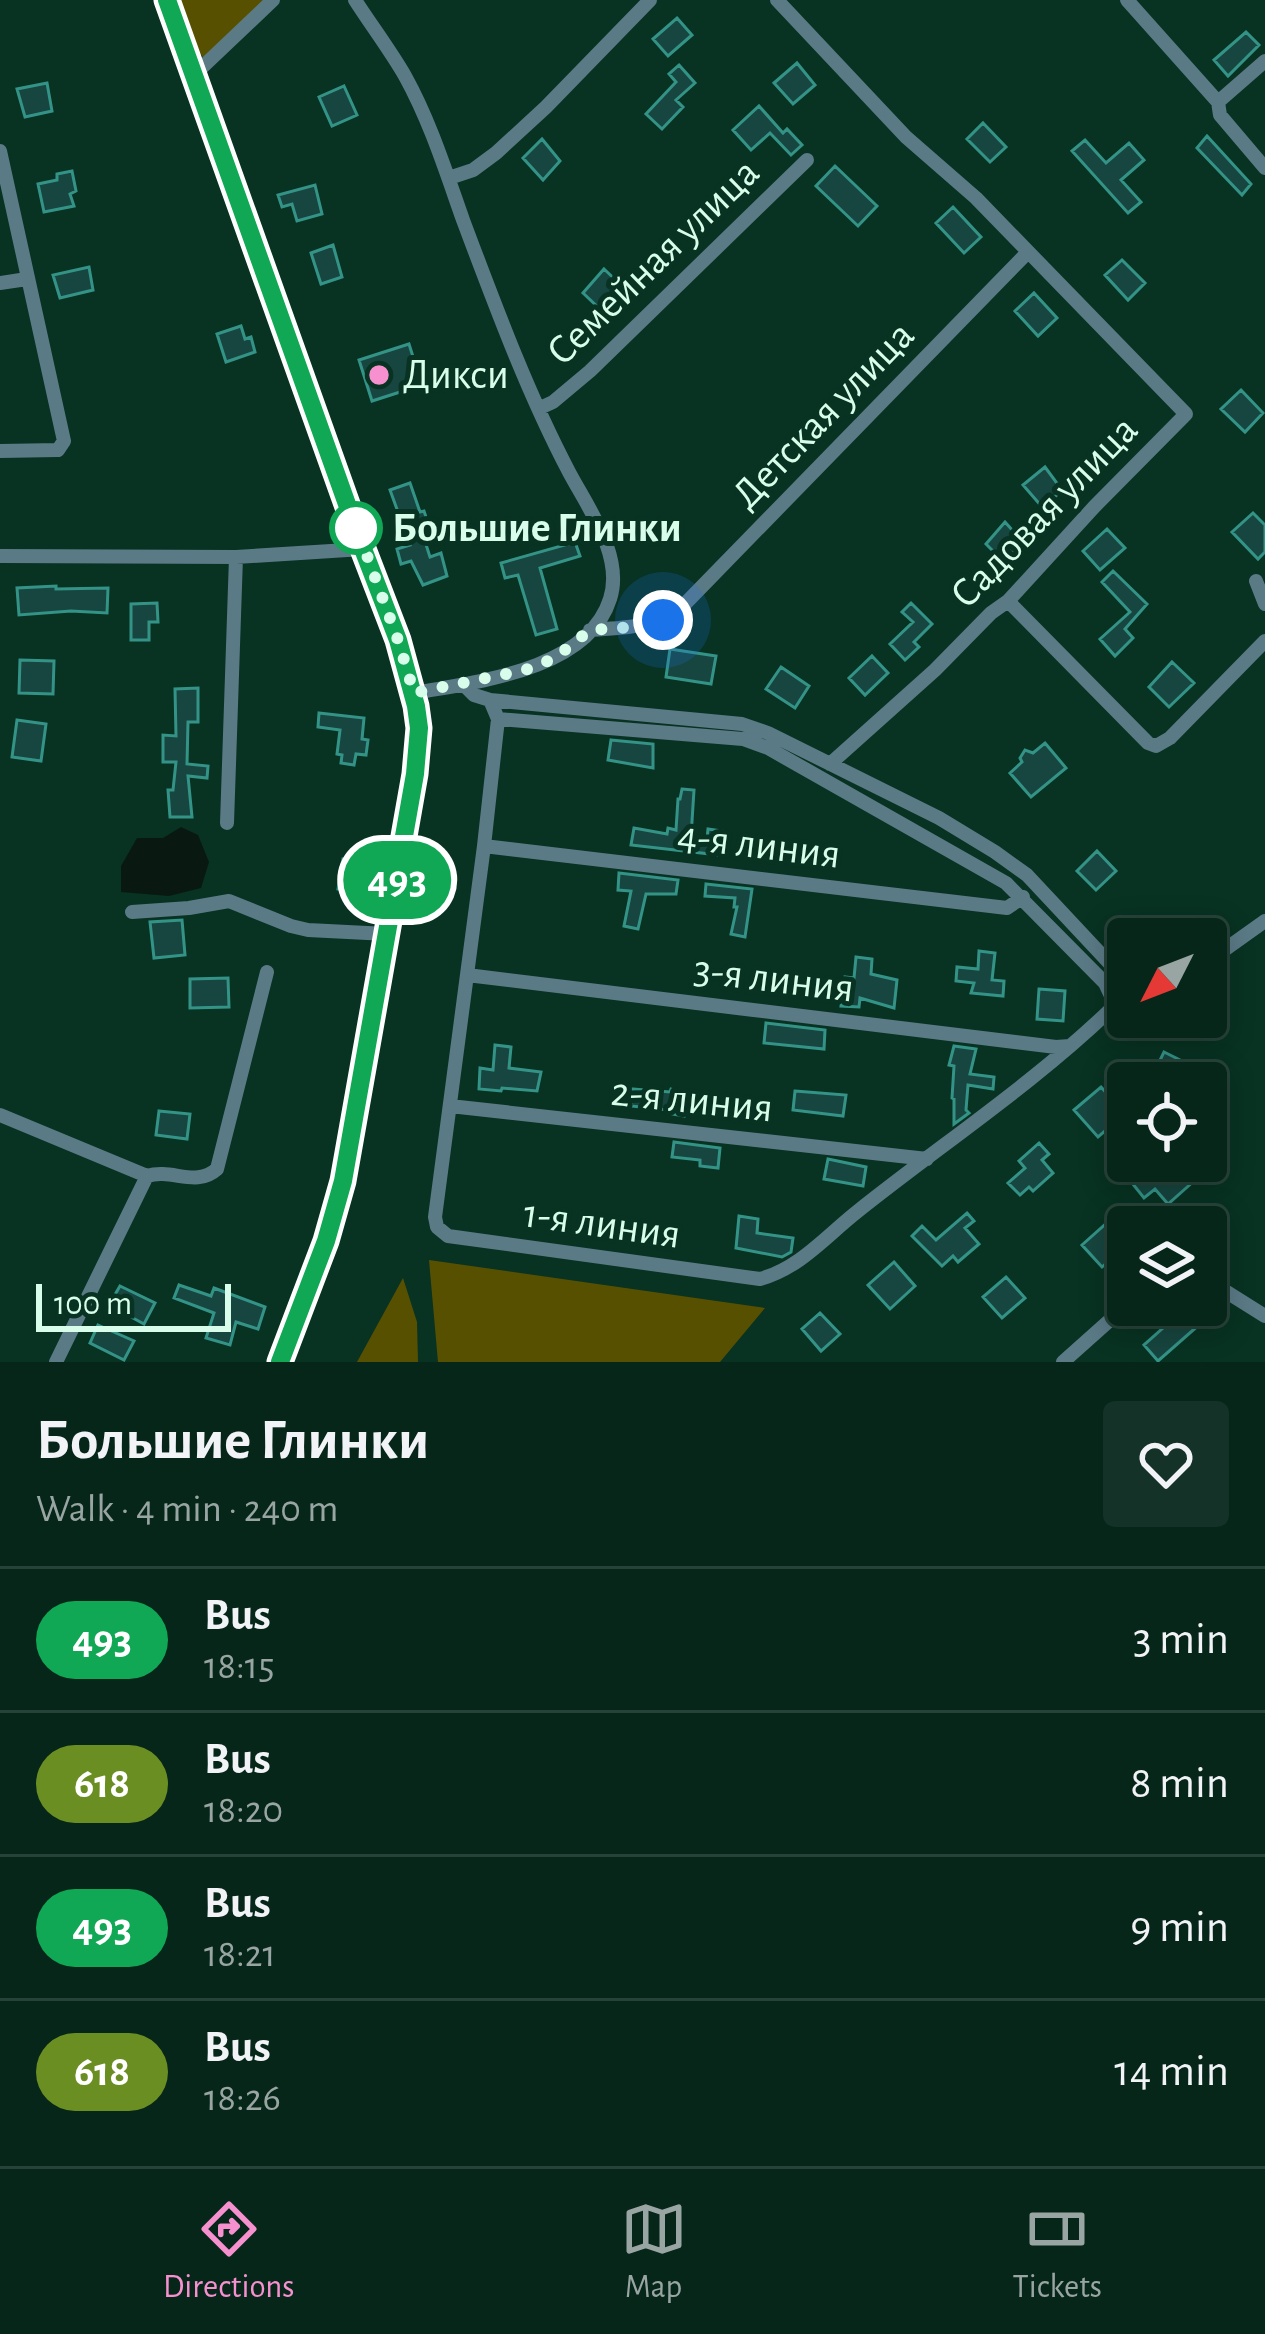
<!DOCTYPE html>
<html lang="en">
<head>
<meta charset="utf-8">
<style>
  body { margin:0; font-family:"Alegreya Sans",sans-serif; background:#143227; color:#f1f3f6; height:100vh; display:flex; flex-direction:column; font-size:45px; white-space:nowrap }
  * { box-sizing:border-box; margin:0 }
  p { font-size:39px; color:#98a5a2 }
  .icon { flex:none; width:66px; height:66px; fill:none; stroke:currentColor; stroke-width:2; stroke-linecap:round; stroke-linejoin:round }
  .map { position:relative; height:1362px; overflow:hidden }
  .panel { display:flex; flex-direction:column; background:#06261a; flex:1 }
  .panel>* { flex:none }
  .badge { padding:0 24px; border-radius:39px; font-size:42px; line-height:78px }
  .needle { width:78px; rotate:228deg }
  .controls { position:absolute; left:1107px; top:918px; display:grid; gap:24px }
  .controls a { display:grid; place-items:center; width:120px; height:120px; border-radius:12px; background:#06261a; box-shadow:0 6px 30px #0003,0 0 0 3px #274339; font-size:60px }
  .scale { position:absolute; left:36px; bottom:30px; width:195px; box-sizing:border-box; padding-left:12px; border:6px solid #d8fdea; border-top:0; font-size:33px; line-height:42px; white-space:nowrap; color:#d8fdea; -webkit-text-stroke:9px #083222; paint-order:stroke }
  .you { position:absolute; width:60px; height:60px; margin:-30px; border:9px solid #fff; border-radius:50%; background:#1a73e8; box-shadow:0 0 0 18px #1a73e833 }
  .map>.badge { position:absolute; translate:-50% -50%; box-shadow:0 0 0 6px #fff }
  .round { display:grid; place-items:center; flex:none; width:126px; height:126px; border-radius:12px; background:#143227 }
  .summary { display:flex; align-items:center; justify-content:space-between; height:204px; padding:0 36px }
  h1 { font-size:57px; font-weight:600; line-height:90px }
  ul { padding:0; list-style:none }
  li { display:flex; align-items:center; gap:36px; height:144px; padding:0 36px; border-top:3px solid #274339 }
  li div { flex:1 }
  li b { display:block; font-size:45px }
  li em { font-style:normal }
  li .badge { min-width:132px; font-weight:700; text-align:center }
  .dock { display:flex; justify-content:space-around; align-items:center; height:168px; border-top:3px solid #274339; background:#06261a; font-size:33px; color:#98a5a2 }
  .dock a { display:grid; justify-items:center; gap:6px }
  .dock .current { color:#f690cf }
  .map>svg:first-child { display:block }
  .green { fill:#585001 }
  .water { fill:#091912 }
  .building { fill:#17453f; stroke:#349387; stroke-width:3 }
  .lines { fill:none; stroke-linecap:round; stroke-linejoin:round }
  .minor { stroke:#5a7a86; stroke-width:14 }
  .secondary { stroke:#74a7ba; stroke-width:18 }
  .line-casing { stroke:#fff; stroke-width:27 }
  .line { stroke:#10a855; stroke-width:18 }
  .walk { stroke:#d8fdea; stroke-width:12; stroke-dasharray:0 21.6 }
  .poi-dot { fill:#f690cf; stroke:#083222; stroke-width:4.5 }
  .stop-dot { fill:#fff; stroke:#10a855; stroke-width:6 }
  .labels { text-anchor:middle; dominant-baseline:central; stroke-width:10; stroke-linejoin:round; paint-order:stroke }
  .street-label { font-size:42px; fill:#d8fdea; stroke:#083222 }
  .poi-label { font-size:42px; fill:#d8fdea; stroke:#083222; text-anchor:start }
  .stop-label { font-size:42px; font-weight:bold; fill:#d8fdea; stroke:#083222; text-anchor:start }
</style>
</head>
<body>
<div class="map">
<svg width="1265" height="1362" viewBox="0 0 1265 1362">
  <rect width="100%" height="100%" fill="#083222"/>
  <path class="green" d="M180,0H265L204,59L196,47Z
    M429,1260L765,1308L720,1362H438Z
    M403,1278L417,1322L418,1362H357Z"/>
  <path class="water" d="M181,827L198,835L209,862L201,888L169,896L121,892V866L137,838H163Z"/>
  <path class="building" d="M677,18L692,35L668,56L653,39Z
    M1246,32L1259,45L1228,76L1214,60Z
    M797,63L815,85L793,104L774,83Z
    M679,65L695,83L676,100L683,107L662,129L646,114L676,82L669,74Z
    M47,83L52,111L25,117L17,89Z
    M344,86L357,115L332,126L319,97Z
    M759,106L783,133L787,129L802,145L791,155L770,133L751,150L733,130Z
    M983,123L1006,147L990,162L967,139Z
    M1207,136L1251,184L1242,195L1197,148Z
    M542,139L560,161L543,180L523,158Z
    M1085,140L1106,163L1129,143L1144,160L1121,180L1141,202L1128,213L1072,151Z
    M835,166L877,206L858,226L816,186Z
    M72,171L76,191L70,194L74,206L44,212L38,184L57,180V174Z
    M315,185L322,214L297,221L292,204L282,207L278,195Z
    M953,207L981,237L964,253L936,223Z
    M333,245L342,277L321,284L311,253Z
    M1122,260L1145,283L1128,300L1105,275Z
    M89,267L93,290L60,298L53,275Z
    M604,269L622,286L601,310L583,293Z
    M1034,293L1057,318L1038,336L1015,311Z
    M241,326L245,339L251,337L255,352L226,362L217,334Z
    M409,344L422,385L372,401L359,360Z
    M1241,390L1263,413L1245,432L1221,409Z
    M1045,467L1062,490L1043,508L1023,485Z
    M410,483L420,512L424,511L430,529L422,532L430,557L441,553L447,576L423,585L411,561L401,564L397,549L410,545L390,490Z
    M1253,513L1265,525V552L1258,559L1232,532Z
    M1005,522L1023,542L1004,562L986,544Z
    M1107,529L1125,548L1100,570L1083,551Z
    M575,542L580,556L540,568L557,629L536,635L518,575L505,578L501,563Z
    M1113,571L1147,604L1125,629L1133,638L1115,656L1100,639L1130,612L1102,582Z
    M56,586V589L108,588L107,613L71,611L19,615L17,588Z
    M157,603L158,622H149V640H131V604Z
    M911,603L932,624L914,642L919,647L905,660L890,644L913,622L902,612Z
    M670,649L716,656L711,684L666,677Z
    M872,656L888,673L865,695L849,678Z
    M20,660L54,661L53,694L19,693Z
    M1172,662L1194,683L1169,707L1149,687Z
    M781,667L809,686L795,708L766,689Z
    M198,688V722H188L187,764L208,766L207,778L188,776L192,817H170L168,790H173L176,762H163V735L176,736L175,689Z
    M319,713L364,718L362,739L368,740L366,755L356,754L354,765L341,763L342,755L337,754L340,730L318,727Z
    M17,720L46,724L41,761L12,757Z
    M611,740L653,744V768L608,760Z
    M1045,743L1066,768L1031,797L1010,773L1022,762L1020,758L1025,750L1033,753Z
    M682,789L694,790L691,837L707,839L708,829L722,831L719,855L631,845L634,828L667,834L668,828L676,830L678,799H680Z
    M1097,851L1116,871L1096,890L1077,871Z
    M343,859L368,864L363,893L338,889Z
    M619,873L678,880L676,894H646L638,929L624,926L631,891L618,890Z
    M706,884L752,889L745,937L731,934L737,907H734L735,898L705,896Z
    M182,920L185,955L154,958L150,922Z
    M979,951L995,953L992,980L1004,981L1003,996L971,993L974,983L956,981L957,967L978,969Z
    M856,957L872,959L871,974L897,980L894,1008L860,998L859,1007L841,1006L845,977L854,978Z
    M228,978L229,1007L190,1008V979Z
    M1039,989L1065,991L1063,1021L1037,1019Z
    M766,1023L825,1030L824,1049L764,1043Z
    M495,1045L511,1047L509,1068L541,1072L537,1091L502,1088L501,1091L479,1089L480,1068L493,1070Z
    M954,1046L976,1049L970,1074L994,1077L993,1089L968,1085L966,1110L969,1113L954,1124V1099L952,1098L954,1066L949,1065Z
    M1164,1052L1194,1067L1186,1083H1149Z
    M1101,1087L1125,1114L1098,1137L1074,1110Z
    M633,1089L670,1092L671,1089L685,1093L684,1116L667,1113L668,1110L631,1106Z
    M795,1091L846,1095L843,1116L793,1110Z
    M159,1111L190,1114L187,1139L156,1135Z
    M674,1142L720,1148L718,1168L700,1166V1160L672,1157Z
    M1039,1143L1049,1154L1042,1160L1053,1173L1033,1191L1029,1187L1020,1195L1008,1183L1025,1168L1019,1161Z
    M1126,1155L1148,1182L1172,1161H1176L1194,1181L1168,1204L1155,1189L1144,1198L1116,1163Z
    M828,1159L866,1167L863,1186L824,1179Z
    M967,1213L974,1221L965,1228L979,1244L958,1262L953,1256L942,1266L912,1236L922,1226L936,1240Z
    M739,1216L758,1219L757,1233L793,1238L791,1252L782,1257L736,1248Z
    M1109,1221L1128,1244L1102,1267L1082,1245Z
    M894,1262L915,1286L890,1309L868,1285Z
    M1006,1277L1025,1298L1002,1318L983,1297Z
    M179,1285L211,1296L214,1288L265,1307L258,1329L236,1322L230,1345L206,1338L214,1313L174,1298Z
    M120,1286L155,1303L144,1324L109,1305Z
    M1189,1305H1198L1208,1317L1158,1361L1144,1345Z
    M820,1313L840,1334L821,1351L802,1329Z
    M98,1325L134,1341L124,1360L90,1343Z"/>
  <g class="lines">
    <path class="minor" d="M355,0C371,25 390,50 405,76C430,121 446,172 463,220C495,305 527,392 569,472C588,508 624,556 610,599C588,670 476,682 414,693
      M777,0L906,137L976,198L1186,414L1094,507L1008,601L991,613L935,670L830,764
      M1127,0L1218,102L1220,115L1265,168
      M194,75L273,0
      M1218,102L1265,61
      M0,151L64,441L58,450L0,451
      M449,178L473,170L496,153L546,107L650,0
      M0,283L27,279
      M540,408L553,402L590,371L807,160
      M0,556L236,557L363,549
      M1256,581L1265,604
      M1008,601L1148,743L1156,746L1170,738L1265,641
      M590,630C624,628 651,628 680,609L1028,252
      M463,684L474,695L490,700L742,724L768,733L939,818L995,852L1027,875L1128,983
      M490,700L498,719L484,846L435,1217L437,1227L448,1236L760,1279C800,1268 826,1236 858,1211C942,1144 1033,1084 1111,1009L1112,998L1105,983L1006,883L768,748L743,739L498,719
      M227,823L236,557
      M484,846L1007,908L1023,897
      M132,912L189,908L229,901L291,926L308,930L387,934
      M1206,963L1265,921
      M467,975L1056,1047L1070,1046
      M450,1106L927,1159
      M0,1115L147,1176
      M1206,1279L1265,1316
      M56,1362L147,1176C172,1168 196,1188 217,1169L267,972
      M1063,1362L1128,1304"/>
    <path class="secondary" d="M167,0L363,549L398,640L414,693L419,728L415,774L343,1181L325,1241L280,1362"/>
  </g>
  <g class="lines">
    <g class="line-casing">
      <path id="line" d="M167,0L363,549L398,640L416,706L419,728L415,774L343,1181L326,1241L280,1362"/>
    </g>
    <use href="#line" class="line"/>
    <path class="walk" d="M356,528L351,512L398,640L414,693L525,670L555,658L590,630L646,626L663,620"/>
  </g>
  <circle class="poi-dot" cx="379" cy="375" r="12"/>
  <circle class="stop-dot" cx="356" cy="528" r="24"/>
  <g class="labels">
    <g class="street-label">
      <text transform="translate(653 262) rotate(-44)">Семейная улица</text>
      <text transform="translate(823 415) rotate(-46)">Детская улица</text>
      <text transform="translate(1044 512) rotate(-46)">Садовая улица</text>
      <text transform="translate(759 845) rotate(7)">4-я линия</text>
      <text transform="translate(774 979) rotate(7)">3-я линия</text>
      <text transform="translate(692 1100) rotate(6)">2-я линия</text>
      <text transform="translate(602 1224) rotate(8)">1-я линия</text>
    </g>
    <g class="poi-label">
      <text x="403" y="375">Дикси</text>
    </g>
    <g class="stop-label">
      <text x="392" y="528">Большие Глинки</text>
    </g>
  </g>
</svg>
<div class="controls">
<a><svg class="needle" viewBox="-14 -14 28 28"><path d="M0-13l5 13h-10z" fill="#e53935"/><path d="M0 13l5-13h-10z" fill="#98a5a2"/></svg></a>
<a><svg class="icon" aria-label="locate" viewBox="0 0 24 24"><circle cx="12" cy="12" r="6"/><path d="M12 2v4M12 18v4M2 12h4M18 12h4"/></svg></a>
<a><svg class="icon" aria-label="layers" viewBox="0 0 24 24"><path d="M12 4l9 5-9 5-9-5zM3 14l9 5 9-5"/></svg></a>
</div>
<div class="scale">100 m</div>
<div class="you" style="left:663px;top:620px"></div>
<b class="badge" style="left:397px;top:880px;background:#10a855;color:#fff">493</b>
</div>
<section class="panel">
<div class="summary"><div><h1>Большие Глинки</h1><p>Walk · 4 min · 240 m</p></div><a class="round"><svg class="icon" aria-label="heart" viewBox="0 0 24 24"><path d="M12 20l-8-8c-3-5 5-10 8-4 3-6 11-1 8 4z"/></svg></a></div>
<ul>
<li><span class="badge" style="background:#10a855;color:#fff">493</span><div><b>Bus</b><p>18:15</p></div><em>3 min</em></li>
<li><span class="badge" style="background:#6b8e23;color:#fff">618</span><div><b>Bus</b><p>18:20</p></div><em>8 min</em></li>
<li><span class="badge" style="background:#10a855;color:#fff">493</span><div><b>Bus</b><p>18:21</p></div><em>9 min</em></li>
<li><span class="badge" style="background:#6b8e23;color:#fff">618</span><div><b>Bus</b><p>18:26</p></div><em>14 min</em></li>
</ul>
</section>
<nav class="dock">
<a class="current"><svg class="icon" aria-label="directions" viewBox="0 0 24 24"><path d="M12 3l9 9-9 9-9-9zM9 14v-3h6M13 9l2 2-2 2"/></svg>Directions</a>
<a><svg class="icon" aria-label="map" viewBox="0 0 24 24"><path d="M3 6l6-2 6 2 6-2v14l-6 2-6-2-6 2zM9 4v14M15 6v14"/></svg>Map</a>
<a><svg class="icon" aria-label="tickets" viewBox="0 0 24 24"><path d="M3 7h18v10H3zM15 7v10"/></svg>Tickets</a>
</nav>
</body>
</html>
